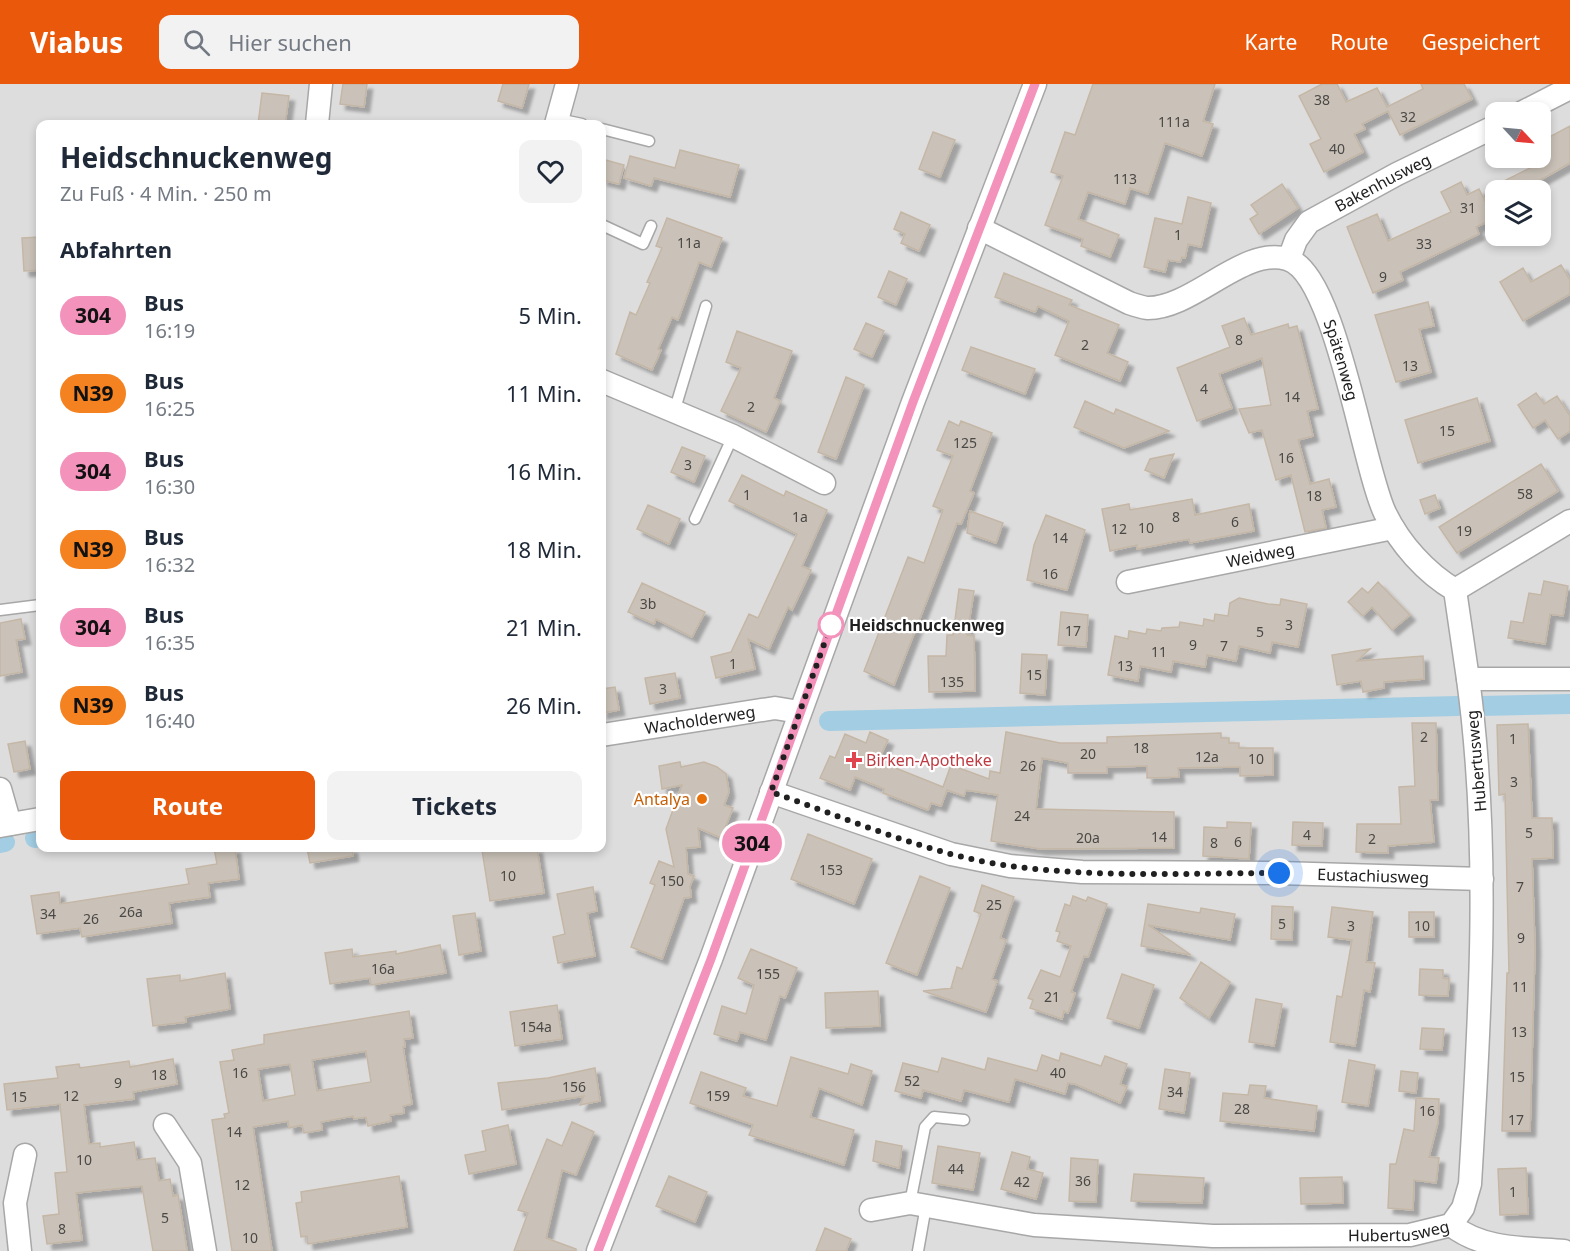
<!DOCTYPE html>
<html lang="de">
<head>
<meta charset="utf-8">
<style>
  body { margin:0; font-family:"Noto Sans",sans-serif; background:#f2f2f3; color:#1f2937; height:100vh; display:flex; flex-direction:column; font-size:22px; white-space:nowrap }
  * { box-sizing:border-box; margin:0 }
  p { font-size:20px; color:#747a83 }
  .icon { flex:none; width:33px; height:33px; fill:none; stroke:currentColor; stroke-width:2; stroke-linecap:round; stroke-linejoin:round }
  .map { position:relative; flex:1; overflow:hidden }
  .drawer { position:absolute; left:36px; top:36px; width:570px; height:732px; display:flex; flex-direction:column; background:#fff; border-radius:12px; box-shadow:0 3px 9px #0003 }
  .drawer>* { flex:none }
  .badge { padding:0 12px; border-radius:20px; font-size:21px; line-height:39px }
  .needle { width:39px; rotate:116deg }
  .tools { position:absolute; left:1485px; top:18px; display:grid; gap:12px }
  .tools a { display:grid; place-items:center; width:66px; height:66px; border-radius:12px; background:#fff; box-shadow:0 3px 9px #0003; font-size:30px }
  .you { position:absolute; width:30px; height:30px; margin:-15px; border:4px solid #fff; border-radius:50%; background:#1a73e8; box-shadow:0 0 0 9px #1a73e833 }
  .map>.badge { position:absolute; translate:-50% -50%; box-shadow:0 0 0 3px #fff }
  h2 { padding:0 24px; font-size:22px; line-height:54px }
  .round { display:grid; place-items:center; flex:none; width:63px; height:63px; border-radius:12px; background:#f2f2f3 }
  .summary { display:flex; align-items:center; justify-content:space-between; height:102px; padding:0 24px }
  h1 { font-size:28px; font-weight:700; line-height:45px }
  .primary-button { display:flex; gap:12px; margin-top:auto; padding:12px 24px }
  .primary-button a { flex:1; height:69px; border-radius:12px; background:#ea580c; color:#fff; font-size:24px; font-weight:700; line-height:69px; text-align:center }
  .primary-button a+a { background:#f2f2f3; color:#1f2937 }
  ul { padding:0; list-style:none }
  li { display:flex; align-items:center; gap:18px; height:78px; padding:0 24px }
  li div { flex:1 }
  li b { display:block; font-size:22px }
  li em { font-style:normal }
  li .badge { min-width:66px; font-weight:700; text-align:center }
  header { display:flex; align-items:center; gap:36px; box-sizing:border-box; height:84px; padding:0 30px; background:#ea580c; color:#fff }
  header strong { font-size:28px }
  nav { display:flex; gap:33px; margin-inline-start:auto; font-size:21px }
  .search { width:420px; height:54px; background:#f2f2f3; display:flex; align-items:center; gap:15px; box-sizing:border-box; padding:0 21px; border-radius:12px; color:#747a83; font-size:22px }
  .map>svg:first-child { display:block }
  .residential { fill:#dedddd; fill-rule:evenodd }
  .lines { fill:none; stroke-linecap:round; stroke-linejoin:round }
  .canal { stroke:#a2cde3; stroke-width:20 }
  .building { fill:#cac2b8; stroke:#c5b7a6; stroke-width:1.5; fill-rule:evenodd; filter:url(#shadow) }
  .lane-casing { stroke:#a7a7a7; stroke-width:13 }
  .street-casing { stroke:#a7a7a7; stroke-width:25 }
  .lane { stroke:#fff; stroke-width:10 }
  .street { stroke:#fff; stroke-width:22 }
  .line-casing { stroke:#fff; stroke-width:14 }
  .line { stroke:#f393bc; stroke-width:9 }
  .walk { stroke:#202020; stroke-width:6; stroke-dasharray:0 10.8 }
  .stop-dot { fill:#fff; stroke:#f393bc; stroke-width:3 }
  .health-dot { fill:#e0444e; stroke:#fff; stroke-width:2 }
  .food-dot { fill:#e8710a; stroke:#fff; stroke-width:2 }
  .labels { text-anchor:middle; dominant-baseline:central; stroke-width:4.5; stroke-linejoin:round; paint-order:stroke }
  .number-label { font-size:14px; fill:#4a4846 }
  .street-label { font-size:16px; fill:#202020; stroke:#fff }
  .stop-label { font-size:16px; font-weight:bold; fill:#202020; stroke:#fff; text-anchor:start }
  .health-label { font-size:16px; fill:#be3a42; stroke:#fff; text-anchor:start }
  .food-label { font-size:16px; fill:#c56008; stroke:#fff; text-anchor:end }
</style>
</head>
<body>
<header>
<strong>Viabus</strong>
<div class="search"><svg class="icon" aria-label="search" viewBox="0 0 24 24"><circle cx="10" cy="10" r="6"/><path d="M15 15l6 6"/></svg>Hier suchen</div>
<nav><a>Karte</a><a>Route</a><a>Gespeichert</a></nav>
</header>
<div class="map">
<svg width="1570" height="1167" viewBox="0 0 1570 1167">
  <defs>
    <filter id="shadow"><feDropShadow dx="5.5" dy="5.5" stdDeviation="1.5" flood-color="#0004"/></filter>
  </defs>
  <rect width="100%" height="100%" fill="#f2efe6"/>
  <path class="residential" d="M0,0H1570V1167H0ZM1496,28H1540V74H1496ZM40,40H602V764H40ZM1496,106H1540V152H1496Z"/>
  <g class="lines">
    <path class="canal" d="M1481,622L1570,620
      M829,637L1458,622
      M35,754L40,753
      M0,759L5,758"/>
  </g>
  <path class="building" d="M343,0H367L364,23L340,20Z
    M503,0H529L522,24L498,17Z
    M1093,0H1215L1203,37L1213,40L1202,72L1165,59L1148,110L1130,104L1125,120L1088,108L1078,135L1119,151L1110,173L1081,162L1083,155L1045,141L1063,92L1051,88L1065,48L1075,51Z
    M1322,0H1337L1346,18L1377,4L1387,23L1423,5L1421,0H1464L1472,15L1400,51L1388,27L1362,40L1365,45L1354,50L1363,68L1324,88L1310,60L1321,55L1299,12Z
    M262,9L289,12L285,40H258Z
    M1570,42V79L1535,99L1538,106H1486L1540,79V58Z
    M933,48L955,56L940,93L919,85Z
    M680,66L739,81L730,113L654,94L651,102L624,94L630,72L675,84Z
    M602,75L624,81L619,100L602,96Z
    M1461,98L1467,111L1479,105L1494,135L1476,143L1479,150L1400,188L1403,196L1373,209L1347,143L1377,130L1388,157L1451,128L1441,108Z
    M1282,100L1298,124L1259,150L1250,135L1258,130L1251,121Z
    M1188,113L1211,119L1201,163L1188,160L1185,174L1182,173L1180,178L1168,176L1165,188L1144,183L1155,134L1182,140Z
    M901,128L930,141L919,167L901,159L905,150L894,145Z
    M667,134L722,154L711,183L699,178L678,236L672,233L658,265L661,266L652,286L616,270L630,228L636,231L650,199L647,198L662,164L656,162Z
    M40,153V186L24,187L22,154Z
    M1561,181L1570,196V210L1523,237L1500,198L1523,184L1531,198Z
    M889,187L907,195L896,221L878,213Z
    M1004,189L1072,216L1069,221L1119,241L1107,269L1128,278L1120,297L1055,271L1069,237L1038,222L1035,228L995,213Z
    M1428,218L1434,242L1419,245L1431,288L1396,298L1375,231Z
    M1244,234L1251,251L1288,240L1289,244L1297,242L1318,325L1307,327L1313,352L1298,356L1310,400L1329,395L1336,423L1322,426L1326,444L1305,448L1291,391L1276,396L1262,346L1249,349L1239,325L1271,321L1262,274L1219,290L1232,324L1197,337L1177,284L1230,263L1222,242Z
    M866,239L884,247L872,273L854,265Z
    M737,247L792,267L774,314L780,317L766,348L721,327L741,284L726,278Z
    M971,263L1035,285L1025,310L962,286Z
    M846,293L864,301L836,375L818,368Z
    M1536,309L1544,320L1557,312L1570,332V347L1558,355L1545,336L1533,344L1518,321Z
    M1477,314L1490,357L1418,379L1405,336Z
    M1085,317L1114,330L1116,325L1169,347L1124,364L1074,343Z
    M949,337L959,342L961,337L992,349L970,407L974,409L961,440L957,439L894,601L864,587L908,473L924,479L943,426L933,422L953,372L937,366Z
    M682,363L705,372L694,398L671,388Z
    M1174,370L1164,394L1145,386L1150,375Z
    M1541,380L1558,407L1457,469L1439,443Z
    M742,391L784,412L786,407L827,426L802,482L811,486L792,526L788,523L769,565L748,555L755,585L716,594L711,573L731,568L749,530L758,534L797,450L729,417Z
    M1435,411L1440,424L1425,430L1420,416Z
    M1192,415L1195,431L1249,420L1254,447L1190,459L1189,455L1137,465V461L1110,467L1102,425L1129,420L1130,426Z
    M648,421L680,435L669,460L637,445Z
    M970,427L1003,439L996,459L967,449Z
    M1046,431L1085,446L1067,506L1027,496L1034,461Z
    M1544,497L1568,502L1563,532L1550,530L1545,560L1508,554L1511,537L1523,539L1529,509L1541,511Z
    M1378,498L1410,531L1392,546L1372,523L1363,532L1348,518L1362,504L1368,509Z
    M642,499L705,528L692,553L656,535L654,540L628,528Z
    M959,505L974,507L967,551L974,552L975,607L929,608L928,572H946L947,551H953Z
    M1239,514L1268,520L1280,521L1281,515L1307,520L1298,563L1272,558L1270,569L1239,562L1236,577L1207,571L1205,583L1173,577L1171,588L1140,582L1138,597L1108,591L1115,552L1128,555L1129,547L1146,550L1147,545L1161,547L1162,544L1179,543L1180,538L1203,542L1204,535L1214,537L1215,530L1228,532L1230,519Z
    M1061,528L1088,531L1086,563L1058,561Z
    M21,535L25,555L16,556L22,588L0,592V539Z
    M1370,565L1357,577L1423,572L1424,595L1384,598V604L1363,608L1361,597L1337,601L1332,571Z
    M1022,570L1047,571L1045,611L1020,609Z
    M675,589L680,614L650,620L645,594Z
    M615,603L619,626L602,629V605Z
    M1412,639H1436L1438,716H1430L1434,758L1388,762V769L1356,768L1357,740H1401L1399,703L1415,702Z
    M1528,640L1532,734H1552L1553,774L1532,775L1535,864L1530,1047H1502L1507,889H1509L1505,710L1499,711L1497,641Z
    M870,648L888,656L878,677L943,703L951,681L989,695L990,687L1000,689L1006,648L1060,659H1107V653L1221,649V654H1229V659H1239V664H1273V691L1240,692V683L1178,684L1179,693L1147,694V682L1107,683V689H1068V679L1042,674L1036,725L1174,728V764L1041,765L991,757L998,711L966,706L964,712L947,706L941,722L931,719L928,726L883,709L884,705L855,693L850,706L820,694L830,672L835,674L845,650L866,659Z
    M25,657L30,685L14,688L8,660Z
    M680,678L681,683L704,678L717,683L726,690L729,708L724,721L733,724L721,754L698,744L700,763L686,764L688,790L694,792L690,802L691,813L684,814L662,875L631,863L655,801L650,799L659,777L674,783L666,745L682,701L662,705L659,682Z
    M1227,738L1251,739L1249,775L1203,772L1204,743L1227,744Z
    M1293,738L1323,739L1322,762L1292,761Z
    M808,750L872,775L854,820L791,795Z
    M214,764H235L239,795L208,799L210,813L169,819L172,839L82,853L80,844L37,850L31,812L59,808L60,820L189,800L186,785L217,780Z
    M307,764H352L353,772L310,779Z
    M501,764H537L544,809L490,817L482,766Z
    M920,792L950,804L917,891L886,879Z
    M982,801L1014,813L1000,854L1006,856L992,895L997,897L986,928L923,907L953,904H951L957,883L962,885L981,830L974,827Z
    M593,803L597,827L587,829L595,872L558,879L553,853L565,850L557,810Z
    M1073,812L1086,817L1088,813L1107,820L1088,873L1084,872L1071,908L1075,909L1068,929L1064,927L1062,935L1030,924L1033,916L1028,914L1041,886L1060,893L1071,862L1057,857L1060,848L1056,847L1065,820L1070,822Z
    M1148,820L1200,829L1201,824L1235,830L1230,856L1148,841L1191,871L1141,862Z
    M1272,822L1293,823L1292,856L1271,855Z
    M1332,823L1373,828L1366,878L1375,879L1370,908L1364,906L1355,962L1330,958L1337,912L1342,913L1352,856L1328,853Z
    M1409,828H1434V853H1409Z
    M475,829L481,867L459,871L453,832Z
    M440,861L446,889L371,901L370,894L330,900L325,869L352,865L353,873L396,867V870Z
    M751,865L797,884L785,914L780,912L766,956L740,948L737,957L714,950L722,922L746,930L754,901L738,894Z
    M1201,878L1230,898L1209,934L1180,914Z
    M1420,885L1443,886V894L1449,895L1448,912L1419,911Z
    M225,889L230,925L185,933L186,938L153,942L147,895L180,891V897Z
    M1122,890L1154,901L1139,944L1107,934Z
    M878,907L880,942L826,944L825,909Z
    M1256,915L1282,920L1274,962L1249,958Z
    M557,921L562,955L515,962L510,928Z
    M409,927L413,954L404,955L405,963H403L412,1020L403,1022L404,1029L390,1031L391,1037L368,1042L366,1033L354,1035L353,1032L321,1038L322,1046L304,1049L302,1041L289,1044L288,1037L253,1043L272,1167H232L212,1036L225,1034L224,1030L229,1029L220,978L234,976L232,966L264,960V951ZM366,967L371,998L317,1007L312,976ZM290,980L295,1011L263,1017L258,985Z
    M1422,944L1444,945L1442,966L1420,965Z
    M1061,969L1101,982L1105,972L1127,980L1120,1000L1127,1003L1120,1019L1075,1000L1068,999L1065,1010L1015,995L1009,1018L964,1006L961,1017L923,1006L921,1014L895,1007L903,979L938,988L942,974L985,986L988,974L1037,987L1042,971L1059,977Z
    M791,973L848,990L851,980L872,987L862,1021L819,1004L810,1033L854,1046L844,1081L749,1051L753,1041L690,1019L701,988L746,1004L743,1012L777,1022Z
    M173,975L177,1000L133,1008L134,1015L84,1021L89,1060L100,1059V1063L134,1058L137,1076L155,1074L159,1097L170,1095L173,1112L178,1111L187,1167H153L142,1102L76,1109L82,1156L47,1160L43,1132L59,1130L55,1089L67,1088L60,1020L7,1026L4,1000L58,994L56,983L79,980L80,984L129,977L130,983Z
    M1349,976L1375,981L1368,1022L1342,1018Z
    M595,984L600,1017L580,1021L584,1012L502,1026L498,999L548,994Z
    M1165,985L1190,989L1184,1029L1159,1025Z
    M1401,987L1418,989L1416,1009L1399,1007Z
    M1250,1001L1266,1002L1264,1014L1317,1022L1314,1047L1220,1037L1223,1009L1248,1011Z
    M1416,1014L1439,1015L1438,1038L1429,1073L1439,1074L1436,1099L1414,1096L1413,1126L1388,1124L1390,1080H1396L1404,1045L1414,1047Z
    M572,1038L594,1048L576,1091L562,1086L546,1154L576,1165V1167H514L528,1129L518,1126L547,1055L562,1062Z
    M508,1041L516,1080L469,1090L465,1071L486,1067L482,1047Z
    M876,1057L902,1062L899,1084L873,1077Z
    M938,1062L980,1069L973,1106L932,1099Z
    M1012,1068L1030,1073L1027,1085L1043,1089L1036,1115L1001,1105Z
    M1071,1074L1098,1076L1096,1118L1069,1117Z
    M1526,1084L1528,1130L1500,1131L1498,1085Z
    M1134,1090L1204,1094L1202,1119L1131,1117Z
    M399,1092L407,1143L308,1160L307,1152L301,1153L296,1119L302,1118L301,1108Z
    M669,1092L707,1108L695,1138L656,1122Z
    M1342,1093L1343,1119L1301,1120L1300,1094Z
    M825,1144L851,1155L846,1167H816Z"/>
  <g class="lines">
    <g class="lane-casing">
      <path id="lane" d="M558,35L582,40
        M602,45L649,57
        M602,141L643,160L651,142
        M674,328L706,222
        M695,435L733,352
        M0,526L40,521
        M910,1119L925,1043L934,1033L964,1036
        M918,1167L926,1122"/>
    </g>
    <g class="street-casing">
      <g id="street">
        <path d="M1523,28L1570,4"/>
        <path d="M317,40L321,0"/>
        <path d="M556,40L567,0"/>
        <path id="s1" d="M979,144L1129,219C1135,221 1141,223 1147,224C1193,225 1243,162 1287,175C1336,189 1362,381 1385,429C1400,460 1426,489 1455,506L1468,595H1570"/>
        <path id="s2" d="M1289,175L1296,156L1309,138L1397,90L1496,42"/>
        <path d="M602,297L733,352L824,399"/>
        <path id="s3" d="M1128,498L1393,444"/>
        <path d="M1455,506L1570,437"/>
        <path id="s4" d="M602,651L775,624L799,628"/>
        <path d="M0,705L10,740"/>
        <path id="s5" d="M771,708L951,770L1010,782L1082,788L1279,789L1482,795"/>
        <path d="M0,742L40,735"/>
        <path d="M165,1041L190,1079L205,1167"/>
        <path id="s6" d="M871,1126L910,1119L1034,1141L1213,1152L1410,1151L1451,1141L1463,1124L1470,1100C1480,932 1491,763 1468,595"/>
        <path d="M1451,1141C1483,1166 1524,1164 1564,1167"/>
        <path d="M20,1167L15,1119L25,1071"/>
        <path d="M598,1167L711,875L913,318L1035,0"/>
      </g>
    </g>
    <use href="#lane" class="lane"/>
    <use href="#street" class="street"/>
  </g>
  <g class="lines">
    <g class="line-casing">
      <path id="line" d="M598,1167L711,875L913,318L1035,0"/>
    </g>
    <use href="#line" class="line"/>
    <path class="walk" d="M831,541L771,708C846,734 932,772 1010,782C1099,794 1190,789 1279,789"/>
  </g>
  <circle class="stop-dot" cx="831" cy="541" r="12"/>
  <path class="health-dot" d="M851 667h6v6h6v6h-6v6h-6v-6h-6v-6h6z"/>
  <circle class="food-dot" cx="702" cy="715" r="6"/>
  <g class="labels">
    <g class="number-label">
      <text x="1322" y="15">38</text>
      <text x="1408" y="32">32</text>
      <text x="1174" y="37">111a</text>
      <text x="1337" y="64">40</text>
      <text x="1125" y="94">113</text>
      <text x="1468" y="123">31</text>
      <text x="1178" y="150">1</text>
      <text x="689" y="158">11a</text>
      <text x="1424" y="159">33</text>
      <text x="1383" y="192">9</text>
      <text x="1239" y="255">8</text>
      <text x="1085" y="260">2</text>
      <text x="1410" y="281">13</text>
      <text x="1204" y="304">4</text>
      <text x="1292" y="312">14</text>
      <text x="751" y="322">2</text>
      <text x="1447" y="346">15</text>
      <text x="965" y="358">125</text>
      <text x="1286" y="373">16</text>
      <text x="688" y="380">3</text>
      <text x="1525" y="409">58</text>
      <text x="747" y="410">1</text>
      <text x="1314" y="411">18</text>
      <text x="800" y="432">1a</text>
      <text x="1176" y="432">8</text>
      <text x="1235" y="437">6</text>
      <text x="1146" y="443">10</text>
      <text x="1119" y="444">12</text>
      <text x="1464" y="446">19</text>
      <text x="1060" y="453">14</text>
      <text x="1050" y="489">16</text>
      <text x="648" y="519">3b</text>
      <text x="1289" y="540">3</text>
      <text x="1073" y="546">17</text>
      <text x="1260" y="547">5</text>
      <text x="1193" y="560">9</text>
      <text x="1224" y="561">7</text>
      <text x="1159" y="567">11</text>
      <text x="733" y="579">1</text>
      <text x="1125" y="581">13</text>
      <text x="1034" y="590">15</text>
      <text x="952" y="597">135</text>
      <text x="663" y="604">3</text>
      <text x="1424" y="652">2</text>
      <text x="1513" y="654">1</text>
      <text x="1141" y="663">18</text>
      <text x="1088" y="669">20</text>
      <text x="1207" y="672">12a</text>
      <text x="1256" y="674">10</text>
      <text x="1028" y="681">26</text>
      <text x="1514" y="697">3</text>
      <text x="1022" y="731">24</text>
      <text x="1529" y="748">5</text>
      <text x="1307" y="750">4</text>
      <text x="1159" y="752">14</text>
      <text x="1088" y="753">20a</text>
      <text x="1372" y="754">2</text>
      <text x="1238" y="757">6</text>
      <text x="1214" y="758">8</text>
      <text x="831" y="785">153</text>
      <text x="508" y="791">10</text>
      <text x="672" y="796">150</text>
      <text x="1520" y="802">7</text>
      <text x="994" y="820">25</text>
      <text x="131" y="827">26a</text>
      <text x="48" y="829">34</text>
      <text x="91" y="834">26</text>
      <text x="1282" y="839">5</text>
      <text x="1351" y="841">3</text>
      <text x="1422" y="841">10</text>
      <text x="1521" y="853">9</text>
      <text x="383" y="884">16a</text>
      <text x="768" y="889">155</text>
      <text x="1520" y="902">11</text>
      <text x="1052" y="912">21</text>
      <text x="536" y="942">154a</text>
      <text x="1519" y="947">13</text>
      <text x="240" y="988">16</text>
      <text x="1058" y="988">40</text>
      <text x="159" y="990">18</text>
      <text x="1517" y="992">15</text>
      <text x="912" y="996">52</text>
      <text x="118" y="998">9</text>
      <text x="574" y="1002">156</text>
      <text x="1175" y="1007">34</text>
      <text x="71" y="1011">12</text>
      <text x="718" y="1011">159</text>
      <text x="19" y="1012">15</text>
      <text x="1242" y="1024">28</text>
      <text x="1427" y="1026">16</text>
      <text x="1516" y="1035">17</text>
      <text x="234" y="1047">14</text>
      <text x="84" y="1075">10</text>
      <text x="956" y="1084">44</text>
      <text x="1083" y="1096">36</text>
      <text x="1022" y="1097">42</text>
      <text x="242" y="1100">12</text>
      <text x="1513" y="1107">1</text>
      <text x="165" y="1133">5</text>
      <text x="62" y="1144">8</text>
      <text x="250" y="1153">10</text>
    </g>
    <g class="street-label">
      <text stroke="none"><textPath href="#s2" startOffset="126">Bakenhusweg</textPath></text>
      <text stroke="none"><textPath href="#s1" startOffset="456">Spätenweg</textPath></text>
      <text stroke="none"><textPath href="#s3" startOffset="135">Weidweg</textPath></text>
      <text stroke="none"><textPath href="#s4" startOffset="99">Wacholderweg</textPath></text>
      <text transform="translate(1476 677) rotate(-95)">Hubertusweg</text>
      <text stroke="none"><textPath href="#s5" startOffset="614">Eustachiusweg</textPath></text>
      <text stroke="none"><textPath href="#s6" startOffset="531">Hubertusweg</textPath></text>
    </g>
    <g class="stop-label">
      <text x="849" y="541">Heidschnuckenweg</text>
    </g>
    <g class="health-label">
      <text x="866" y="676">Birken-Apotheke</text>
    </g>
    <g class="food-label">
      <text x="690" y="715">Antalya</text>
    </g>
  </g>
</svg>
<div class="tools">
<a><svg class="needle" viewBox="-14 -14 28 28"><path d="M0-13l5 13h-10z" fill="#e53935"/><path d="M0 13l5-13h-10z" fill="#747a83"/></svg></a>
<a><svg class="icon" aria-label="layers" viewBox="0 0 24 24"><path d="M12 4l9 5-9 5-9-5zM3 14l9 5 9-5"/></svg></a>
</div>
<div class="you" style="left:1279px;top:789px"></div>
<b class="badge" style="left:752px;top:759px;background:#f393bc;color:#111">304</b>
<section class="drawer">
<div class="summary"><div><h1>Heidschnuckenweg</h1><p>Zu Fuß · 4 Min. · 250 m</p></div><a class="round"><svg class="icon" aria-label="heart" viewBox="0 0 24 24"><path d="M12 20l-8-8c-3-5 5-10 8-4 3-6 11-1 8 4z"/></svg></a></div>
<h2>Abfahrten</h2>
<ul>
<li><span class="badge" style="background:#f393bc;color:#111">304</span><div><b>Bus</b><p>16:19</p></div><em>5 Min.</em></li>
<li><span class="badge" style="background:#f58220;color:#111">N39</span><div><b>Bus</b><p>16:25</p></div><em>11 Min.</em></li>
<li><span class="badge" style="background:#f393bc;color:#111">304</span><div><b>Bus</b><p>16:30</p></div><em>16 Min.</em></li>
<li><span class="badge" style="background:#f58220;color:#111">N39</span><div><b>Bus</b><p>16:32</p></div><em>18 Min.</em></li>
<li><span class="badge" style="background:#f393bc;color:#111">304</span><div><b>Bus</b><p>16:35</p></div><em>21 Min.</em></li>
<li><span class="badge" style="background:#f58220;color:#111">N39</span><div><b>Bus</b><p>16:40</p></div><em>26 Min.</em></li>
</ul>
<div class="primary-button"><a>Route</a><a>Tickets</a></div>
</section>
</div>
</body>
</html>
